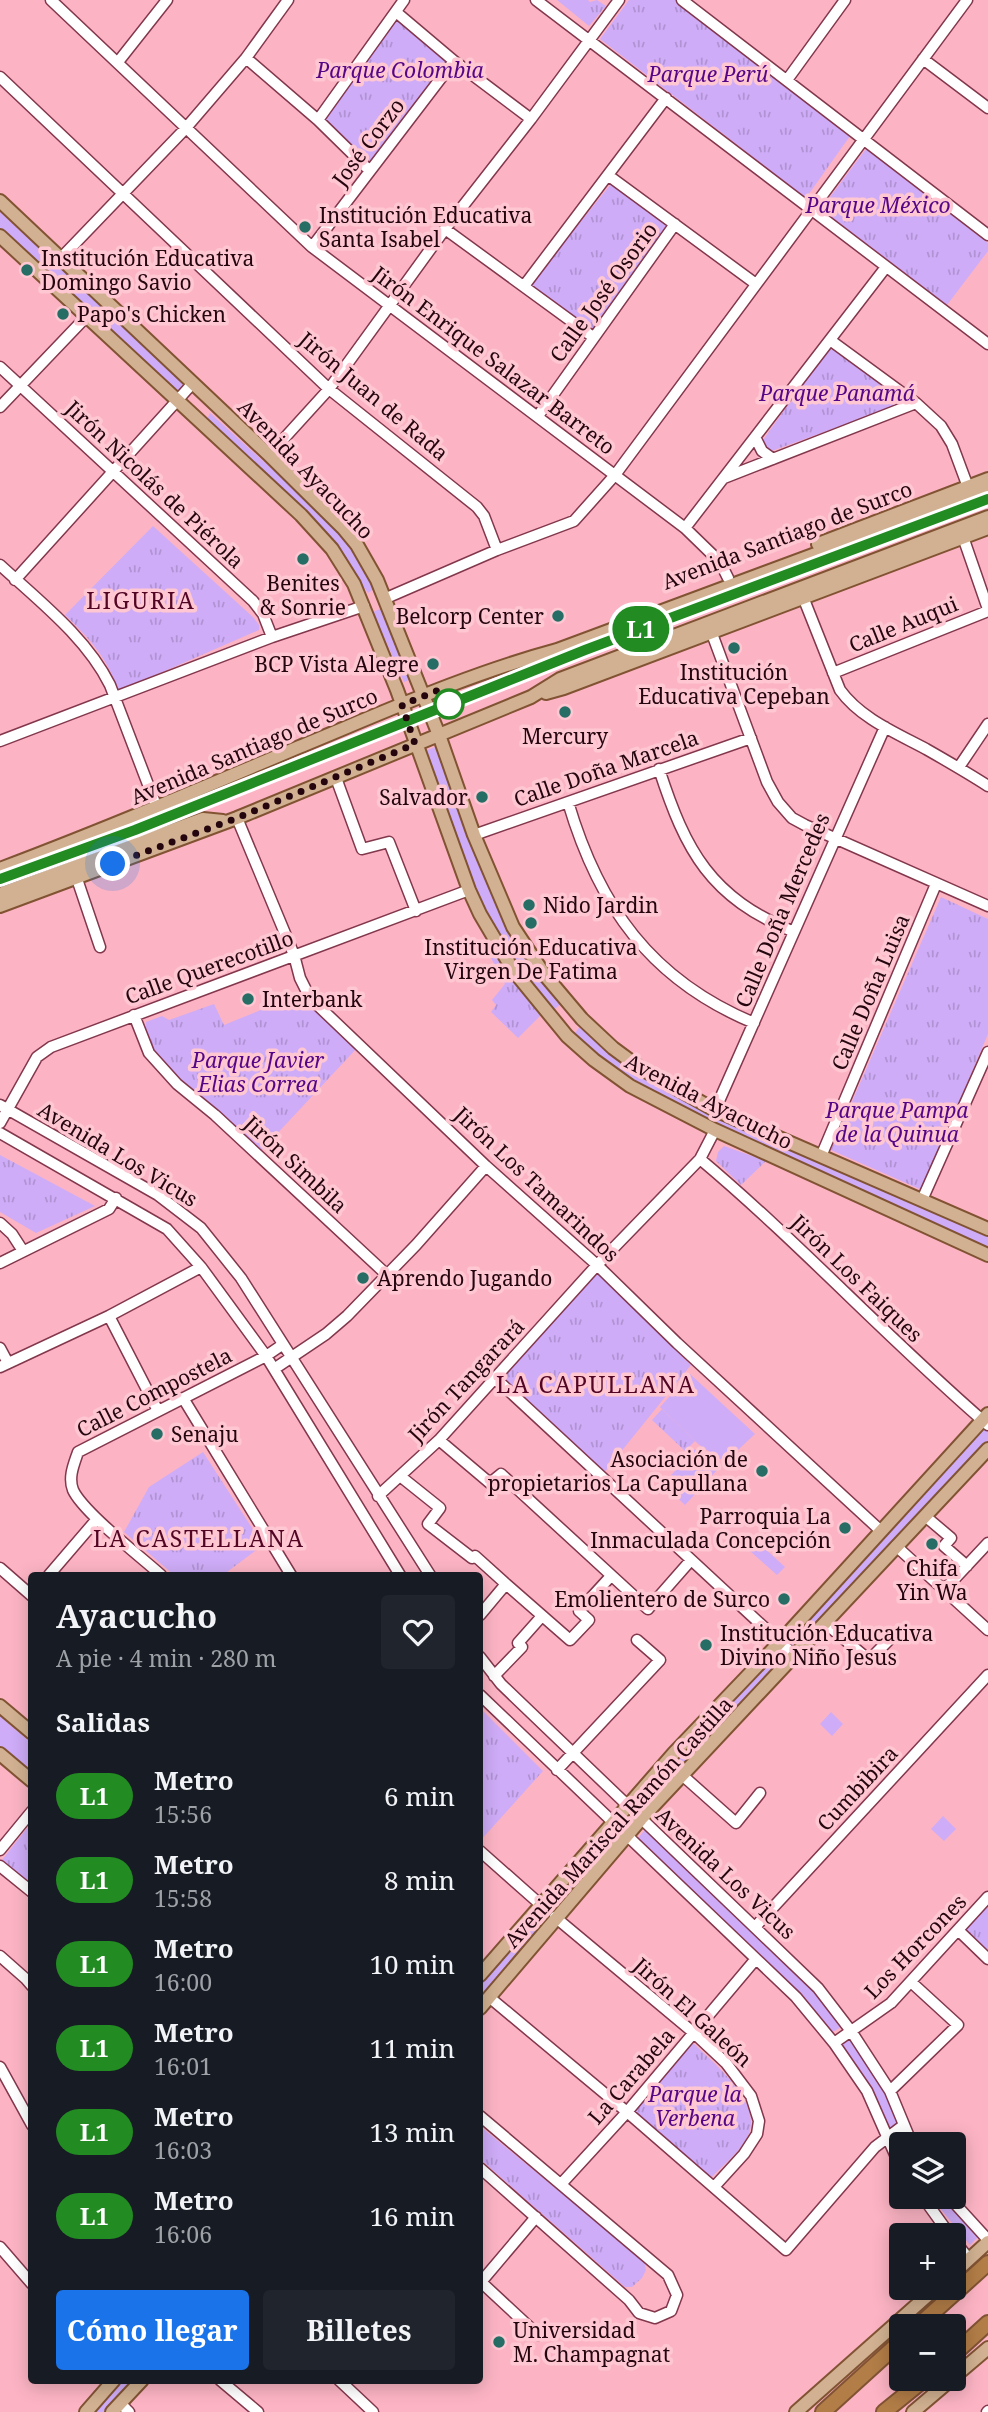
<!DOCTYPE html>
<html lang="es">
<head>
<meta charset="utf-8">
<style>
  body { margin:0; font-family:"Noto Serif",serif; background:#20242c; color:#f1f3f6; height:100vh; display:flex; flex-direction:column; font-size:26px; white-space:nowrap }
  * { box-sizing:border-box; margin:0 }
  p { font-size:23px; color:#9ea1a6 }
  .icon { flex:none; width:38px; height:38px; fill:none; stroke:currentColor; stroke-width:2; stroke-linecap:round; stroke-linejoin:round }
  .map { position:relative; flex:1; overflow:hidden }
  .details { position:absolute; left:28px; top:1572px; width:455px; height:812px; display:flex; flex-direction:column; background:#171b24; border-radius:7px; box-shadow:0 4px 18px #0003 }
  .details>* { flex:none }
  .badge { padding:0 14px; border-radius:23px; font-size:24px; line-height:46px }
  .controls { position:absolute; left:889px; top:2132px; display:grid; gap:14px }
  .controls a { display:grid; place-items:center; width:77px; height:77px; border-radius:7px; background:#171b24; box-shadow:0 4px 18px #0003; font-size:35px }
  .you { position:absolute; width:35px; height:35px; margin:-18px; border:5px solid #fff; border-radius:50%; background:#1a73e8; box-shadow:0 0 0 10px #1a73e833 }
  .map>.badge { position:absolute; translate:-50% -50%; box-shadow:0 0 0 4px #fff }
  h2 { padding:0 28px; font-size:26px; line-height:63px }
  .round { display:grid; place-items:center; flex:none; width:74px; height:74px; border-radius:7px; background:#20242c }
  .summary { display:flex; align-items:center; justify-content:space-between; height:119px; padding:0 28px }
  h1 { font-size:33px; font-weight:700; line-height:52px }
  .cta { display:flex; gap:14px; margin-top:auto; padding:14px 28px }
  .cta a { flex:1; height:80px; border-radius:7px; background:#1a73e8; color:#fff; font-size:28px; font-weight:700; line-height:80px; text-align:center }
  .cta a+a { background:#20242c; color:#f1f3f6 }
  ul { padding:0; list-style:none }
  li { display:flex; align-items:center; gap:21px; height:84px; padding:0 28px }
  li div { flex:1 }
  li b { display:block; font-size:26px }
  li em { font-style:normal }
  li .badge { min-width:77px; font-weight:700; text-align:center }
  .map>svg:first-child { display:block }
  .green { fill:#ceacf7 }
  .park { fill:url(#park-tufts) }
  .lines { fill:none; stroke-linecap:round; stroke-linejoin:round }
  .minor-casing { stroke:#83374c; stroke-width:13 }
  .major-casing { stroke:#815333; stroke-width:16 }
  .highway-casing { stroke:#815333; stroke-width:18 }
  .minor { stroke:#fff; stroke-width:10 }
  .major { stroke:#d1b191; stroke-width:12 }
  .highway { stroke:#b27d47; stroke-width:14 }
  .rail { stroke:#8f5c69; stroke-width:2.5 }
  .line-casing { stroke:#fff; stroke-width:16 }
  .line { stroke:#228b22; stroke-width:10 }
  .walk { stroke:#25060f; stroke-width:7; stroke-dasharray:0 12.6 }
  .poi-dot { fill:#256d65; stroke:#fec7d2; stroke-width:2.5 }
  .stop-dot { fill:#fff; stroke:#228b22; stroke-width:3.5 }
  .labels { text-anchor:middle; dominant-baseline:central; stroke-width:7; stroke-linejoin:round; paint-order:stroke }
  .park-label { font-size:21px; font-style:italic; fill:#550687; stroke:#fec7d2 }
  .street-label { font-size:21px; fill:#25060f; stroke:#fec7d2 }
  .poi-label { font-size:21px; fill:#25060f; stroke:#fec7d2; text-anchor:start }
  .neighbourhood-label { font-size:23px; letter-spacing:2px; fill:#520624; stroke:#fec7d2 }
</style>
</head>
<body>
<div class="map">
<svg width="988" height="2412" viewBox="0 0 988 2412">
  <defs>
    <pattern id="park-tufts" width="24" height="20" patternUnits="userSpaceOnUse" patternTransform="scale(1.75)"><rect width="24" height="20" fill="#ceacf7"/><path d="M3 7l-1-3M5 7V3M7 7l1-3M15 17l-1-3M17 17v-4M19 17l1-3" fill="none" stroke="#b192d3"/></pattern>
  </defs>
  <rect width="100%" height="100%" fill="#fcb4c4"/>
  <path class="green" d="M0,212L186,386L177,395L0,228Z
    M210,413L326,518L360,559L374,589L368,593L333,543L206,422Z
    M380,609L411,679L404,682L373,612Z
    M436,747L489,887L562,1003L551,1012L495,934L473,888L424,751Z
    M581,1025L638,1069L988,1231V1250L713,1125L624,1079L579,1040L575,1033Z
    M690,1374L755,1434L725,1462L698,1444L660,1407Z
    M983,1424L988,1428V1444L794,1652L784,1642Z
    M695,1449L717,1470L685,1505L663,1484Z
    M749,1534L785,1567L777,1575L741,1543Z
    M779,1647L789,1657L642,1814L632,1805Z
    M831,1712L843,1724L832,1736L820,1724Z
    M0,1716L31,1743V1775L0,1748Z
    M943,1816L956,1829L944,1841L931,1829Z
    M645,1830L811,1989L841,2027L831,2033L801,1995L637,1839Z
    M611,1832L618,1838L554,1912L547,1907Z
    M542,1912L549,1917L480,1998V1986Z
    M852,2037L887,2091L901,2124L889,2132L838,2045Z
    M930,2196H945L980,2235L970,2245Z
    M122,2380H136L107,2412H94Z"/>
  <path class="park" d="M557,0H588L590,2L597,0L606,6L589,26Z
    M629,0H675L850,136L806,198L600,39Z
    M396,12L454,61L370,171L318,120Z
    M866,149L988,243V251L947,305L821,209Z
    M611,184L670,225L592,332L529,286Z
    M830,349L838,351L897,397L896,406L769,452L761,443L825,353Z
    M153,526L254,618L259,625V630L119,691C106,657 91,640 65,615Z
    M941,897L988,919V1034L922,1190L831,1150Z
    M498,957L541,1015L518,1038L491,1012L496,1005L492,1000L505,984L491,958Z
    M300,994L358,1047L260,1152C244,1136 228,1120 212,1106C189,1086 143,1057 146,1022L162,1016L169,1020L214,1004L224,1025Z
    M724,1146L766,1161L741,1185L716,1161L718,1152Z
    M0,1155L95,1206L36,1233L0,1212Z
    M597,1272L691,1365L603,1474L500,1379Z
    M662,1409L695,1441L685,1451L652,1420Z
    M203,1452L263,1545L223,1575H174L124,1532L149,1487Z
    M480,1708L543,1771L480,1841Z
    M31,1823V1884L2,1860Z
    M988,1903V1953L963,1929Z
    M692,2042C713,2063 764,2102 748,2136C740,2152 723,2165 711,2178L633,2112Z
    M480,2126L644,2261L646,2270L642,2278L632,2287H625L480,2159Z"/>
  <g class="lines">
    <g class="minor-casing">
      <path id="minor" d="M51,0L312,247L685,528L720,562L728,578
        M536,0L988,344
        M682,0L988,235
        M396,12L454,61L531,119
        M246,58L318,120L370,171
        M923,59L988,108
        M118,62L167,0
        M0,77L329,389L477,507L484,516L497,550
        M787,80L845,0
        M318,120L404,0
        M609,176L756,284
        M445,229L593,337
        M312,247L454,61
        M61,258L185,129L246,58L288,0
        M524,286L666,98
        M830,340L916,403L941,426L952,444L968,487
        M0,367L253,601L263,614L272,637
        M0,407L86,317
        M538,416L675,224
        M755,437L762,451L773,459
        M269,455L329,389L445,229L531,119L619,0
        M724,478L916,403
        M685,528L886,267
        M963,537L988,609
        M0,565C39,601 86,637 110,685L157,808
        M15,580L193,383
        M803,597L840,690C860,718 896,733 926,749C947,761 968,773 988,786
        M384,599L497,550L574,521L615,475L967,0
        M711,631L767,782L778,802L792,818L805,825L988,906
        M833,673L988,611
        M0,741L272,637L364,606
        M959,767L988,724
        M659,769C686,852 710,897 794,932
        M336,778L362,849L389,842L416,911
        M568,802C599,907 651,980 754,1023
        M237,818L294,955L300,978L310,998L486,1166L597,1265L677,1343L881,1531
        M474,835L751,738
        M76,876L100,947
        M134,1015L149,1053L177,1084L215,1115L386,1274
        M0,1105L158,1195L201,1228L241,1278L430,1575
        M715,1110L885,727
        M0,1123L37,1057L51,1047L469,890
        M0,1133L167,1229L201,1267L266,1356L400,1575
        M822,1154L936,884
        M700,1159C800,1243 889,1340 988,1425
        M922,1200L988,1052
        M0,1223L12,1234L23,1251
        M0,1263L109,1209L116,1198
        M109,1316L158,1411
        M0,1348L8,1363
        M0,1367L109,1316L201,1267
        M274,1369L326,1334L347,1316L416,1245L486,1166
        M495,1378L795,1656
        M183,1398L291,1575
        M439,1440L491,1484
        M400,1476L440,1508L428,1524L472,1558
        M490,1483L501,1474L648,1609L691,1560
        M378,1496L439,1440L597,1265L700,1159L715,1130
        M925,1516L951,1538L944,1546L967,1566
        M896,1546L988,1630
        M475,1556L506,1584L480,1615
        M0,1568L32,1596
        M49,1575L97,1519
        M161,1575C141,1557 83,1512 73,1490C68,1477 74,1464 78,1452L266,1356L282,1345
        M506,1584L570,1640L589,1620L579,1611L611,1576
        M945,1589L988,1543
        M825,1623L869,1660L890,1639
        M480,1657L501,1684L818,1988L851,2031L890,2091L912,2144
        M494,1676L522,1647L518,1643L542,1616
        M480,1695L796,1997L834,2043L867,2091L901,2168
        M557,1770L660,1660L637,1640
        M682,1775L736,1823L760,1793
        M0,1850L32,1811
        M480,1851L541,1905
        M0,1866L32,1892
        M555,1917L694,2033L726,2063L751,2096L759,2121L757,2134L744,2154L714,2187
        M755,1927L988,1675
        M958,1930L988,1959
        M0,1956L26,1979L32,1986
        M489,1997L627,2112L786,2250L875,2147L904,2125
        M834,2043L891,2003L988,1897
        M0,2067L32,2125
        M890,2091L958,2025L911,1982
        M480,2116L668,2275L677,2295L671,2311L655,2318L639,2313L629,2300L480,2168
        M562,2183L627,2112L755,1960
        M922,2196L950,2235
        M948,2196L988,2240
        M536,2217L481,2282L538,2335
        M954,2240L969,2259
        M0,2247L32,2284
        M220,2380L258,2412
        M339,2380L373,2412
        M120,2403L129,2412
        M987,2412L988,2411"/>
    </g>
    <g class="major-casing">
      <path id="major" d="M0,201L269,455L343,528L357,545L377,580L439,735L474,835L513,927L544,974L582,1019L613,1048L640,1068L715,1110L988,1229
        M0,236L301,515L332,549L354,584L397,690L469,890L480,914L513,970L567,1036L594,1060L630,1086L715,1130L988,1255
        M818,544L988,479
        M546,693L564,688L988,528
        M74,866L101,831
        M0,869C101,831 200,789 299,747C384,712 468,674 557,650L988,490
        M0,894L203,819L223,821
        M0,906L237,818L531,697L560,679L988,517
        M0,1706L32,1733
        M0,1754L32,1781
        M480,1975L674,1753L780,1642L988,1414
        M480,2008L641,1819L988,1449
        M954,2273L988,2242
        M954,2377L988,2348
        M86,2412L114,2380
        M112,2412L142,2380
        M796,2412L937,2287
        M913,2412L953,2378"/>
    </g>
    <g class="highway-casing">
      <path id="highway" d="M918,2326L988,2263
        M954,2354L988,2323
        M823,2412L901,2341
        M884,2412L926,2378"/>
    </g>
    <use href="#minor" class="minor"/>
    <use href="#major" class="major"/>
    <use href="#highway" class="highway"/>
    <path class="rail" d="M0,886L134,837L624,640L988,505"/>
  </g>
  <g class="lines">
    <g class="line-casing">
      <path id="line" d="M0,879L135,830L585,650L988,499"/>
    </g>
    <use href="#line" class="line"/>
    <path class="walk" d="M113,864L237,818L415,744L402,705L439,690L449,704"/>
  </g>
  <g class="poi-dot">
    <circle cx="305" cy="227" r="7"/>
    <circle cx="27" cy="270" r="7"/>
    <circle cx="63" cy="314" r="7"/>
    <circle cx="303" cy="559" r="7"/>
    <circle cx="558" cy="616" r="7"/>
    <circle cx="734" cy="648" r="7"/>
    <circle cx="433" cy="664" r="7"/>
    <circle cx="565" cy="712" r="7"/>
    <circle cx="482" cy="797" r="7"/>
    <circle cx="529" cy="905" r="7"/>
    <circle cx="531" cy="923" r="7"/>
    <circle cx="248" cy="999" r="7"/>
    <circle cx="363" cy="1278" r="7"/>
    <circle cx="157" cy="1434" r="7"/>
    <circle cx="762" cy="1471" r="7"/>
    <circle cx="845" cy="1528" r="7"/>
    <circle cx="932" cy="1544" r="7"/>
    <circle cx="784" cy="1599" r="7"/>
    <circle cx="706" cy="1645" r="7"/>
    <circle cx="499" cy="2342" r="7"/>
  </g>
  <circle class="stop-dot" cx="449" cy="704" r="14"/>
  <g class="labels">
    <g class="park-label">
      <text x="400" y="70">Parque Colombia</text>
      <text x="708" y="74">Parque Perú</text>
      <text x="878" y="205">Parque México</text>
      <text x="837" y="393">Parque Panamá</text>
      <text x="258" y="1060">Parque Javier<tspan x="258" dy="24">Elias Correa</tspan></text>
      <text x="897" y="1110">Parque Pampa<tspan x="897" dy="24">de la Quinua</tspan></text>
      <text x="695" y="2094">Parque la<tspan x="695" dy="24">Verbena</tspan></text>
    </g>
    <g class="street-label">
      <text transform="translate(368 142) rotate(-53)">José Corzo</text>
      <text transform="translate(603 292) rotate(-54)">Calle José Osorio</text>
      <text transform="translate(494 360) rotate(37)">Jirón Enrique Salazar Barreto</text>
      <text transform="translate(374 396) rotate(40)">Jirón Juan de Rada</text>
      <text transform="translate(306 469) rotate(46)">Avenida Ayacucho</text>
      <text transform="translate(155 484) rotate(43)">Jirón Nicolás de Piérola</text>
      <text transform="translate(787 535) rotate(-21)">Avenida Santiago de Surco</text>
      <text transform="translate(903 624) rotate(-22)">Calle Auqui</text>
      <text transform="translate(254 746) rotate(-23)">Avenida Santiago de Surco</text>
      <text transform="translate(606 768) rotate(-19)">Calle Doña Marcela</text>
      <text transform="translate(782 910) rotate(-67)">Calle Doña Mercedes</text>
      <text transform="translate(209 967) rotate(-20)">Calle Querecotillo</text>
      <text transform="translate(870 992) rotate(-67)">Calle Doña Luisa</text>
      <text transform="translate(709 1101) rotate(27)">Avenida Ayacucho</text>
      <text transform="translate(118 1154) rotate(31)">Avenida Los Vicus</text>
      <text transform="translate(296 1164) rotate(43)">Jirón Simbila</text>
      <text transform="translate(537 1184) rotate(43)">Jirón Los Tamarindos</text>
      <text transform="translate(857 1278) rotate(44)">Jirón Los Faiques</text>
      <text transform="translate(466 1380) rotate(-47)">Jirón Tangarará</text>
      <text transform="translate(154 1392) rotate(-27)">Calle Compostela</text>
      <text transform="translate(857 1788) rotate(-47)">Cumbibira</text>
      <text transform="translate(618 1822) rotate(-48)">Avenida Mariscal Ramón Castilla</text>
      <text transform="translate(726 1873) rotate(43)">Avenida Los Vicus</text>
      <text transform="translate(915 1946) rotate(-46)">Los Horcones</text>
      <text transform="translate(693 2012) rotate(42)">Jirón El Galeón</text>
      <text transform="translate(631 2076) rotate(-49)">La Carabela</text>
    </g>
    <g class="poi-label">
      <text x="319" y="215">Institución Educativa<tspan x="319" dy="24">Santa Isabel</tspan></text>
      <text x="41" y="258">Institución Educativa<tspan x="41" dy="24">Domingo Savio</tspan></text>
      <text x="77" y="314">Papo's Chicken</text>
      <text x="303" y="583" text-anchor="middle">Benites<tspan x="303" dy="24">&amp; Sonrie</tspan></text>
      <text x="544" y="616" text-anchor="end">Belcorp Center</text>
      <text x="419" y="664" text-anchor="end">BCP Vista Alegre</text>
      <text x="734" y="672" text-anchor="middle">Institución<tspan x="734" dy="24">Educativa Cepeban</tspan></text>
      <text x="565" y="736" text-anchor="middle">Mercury</text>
      <text x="468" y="797" text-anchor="end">Salvador</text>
      <text x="543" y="905">Nido Jardin</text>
      <text x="531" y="947" text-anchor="middle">Institución Educativa<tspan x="531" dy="24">Virgen De Fatima</tspan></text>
      <text x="262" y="999">Interbank</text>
      <text x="377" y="1278">Aprendo Jugando</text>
      <text x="171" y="1434">Senaju</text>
      <text x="748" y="1459" text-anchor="end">Asociación de<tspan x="748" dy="24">propietarios La Capullana</tspan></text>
      <text x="831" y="1516" text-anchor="end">Parroquia La<tspan x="831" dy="24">Inmaculada Concepción</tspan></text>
      <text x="932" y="1568" text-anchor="middle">Chifa<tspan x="932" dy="24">Yin Wa</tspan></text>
      <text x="770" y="1599" text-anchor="end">Emolientero de Surco</text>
      <text x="720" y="1633">Institución Educativa<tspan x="720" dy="24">Divino Niño Jesus</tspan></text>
      <text x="513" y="2330">Universidad<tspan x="513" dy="24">M. Champagnat</tspan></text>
    </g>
    <g class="neighbourhood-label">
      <text x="141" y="600">LIGURIA</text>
      <text x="596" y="1384">LA CAPULLANA</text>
      <text x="199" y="1538">LA CASTELLANA</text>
    </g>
  </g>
</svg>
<div class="controls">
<a><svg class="icon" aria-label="layers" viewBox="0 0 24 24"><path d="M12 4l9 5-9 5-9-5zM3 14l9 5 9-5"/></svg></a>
<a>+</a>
<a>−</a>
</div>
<div class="you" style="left:113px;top:864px"></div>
<b class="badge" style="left:641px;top:629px;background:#228b22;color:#fff">L1</b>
<section class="details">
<div class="summary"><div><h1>Ayacucho</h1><p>A pie · 4 min · 280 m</p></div><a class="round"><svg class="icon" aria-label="heart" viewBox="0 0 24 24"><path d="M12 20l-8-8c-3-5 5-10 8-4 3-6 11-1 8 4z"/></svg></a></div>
<h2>Salidas</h2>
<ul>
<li><span class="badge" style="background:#228b22;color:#fff">L1</span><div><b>Metro</b><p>15:56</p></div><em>6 min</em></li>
<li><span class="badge" style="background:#228b22;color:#fff">L1</span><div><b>Metro</b><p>15:58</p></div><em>8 min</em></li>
<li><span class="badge" style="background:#228b22;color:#fff">L1</span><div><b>Metro</b><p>16:00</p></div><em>10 min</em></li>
<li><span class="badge" style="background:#228b22;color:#fff">L1</span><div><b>Metro</b><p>16:01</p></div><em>11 min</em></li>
<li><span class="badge" style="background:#228b22;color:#fff">L1</span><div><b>Metro</b><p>16:03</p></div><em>13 min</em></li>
<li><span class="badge" style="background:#228b22;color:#fff">L1</span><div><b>Metro</b><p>16:06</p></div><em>16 min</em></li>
</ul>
<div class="cta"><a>Cómo llegar</a><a>Billetes</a></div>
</section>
</div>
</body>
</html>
